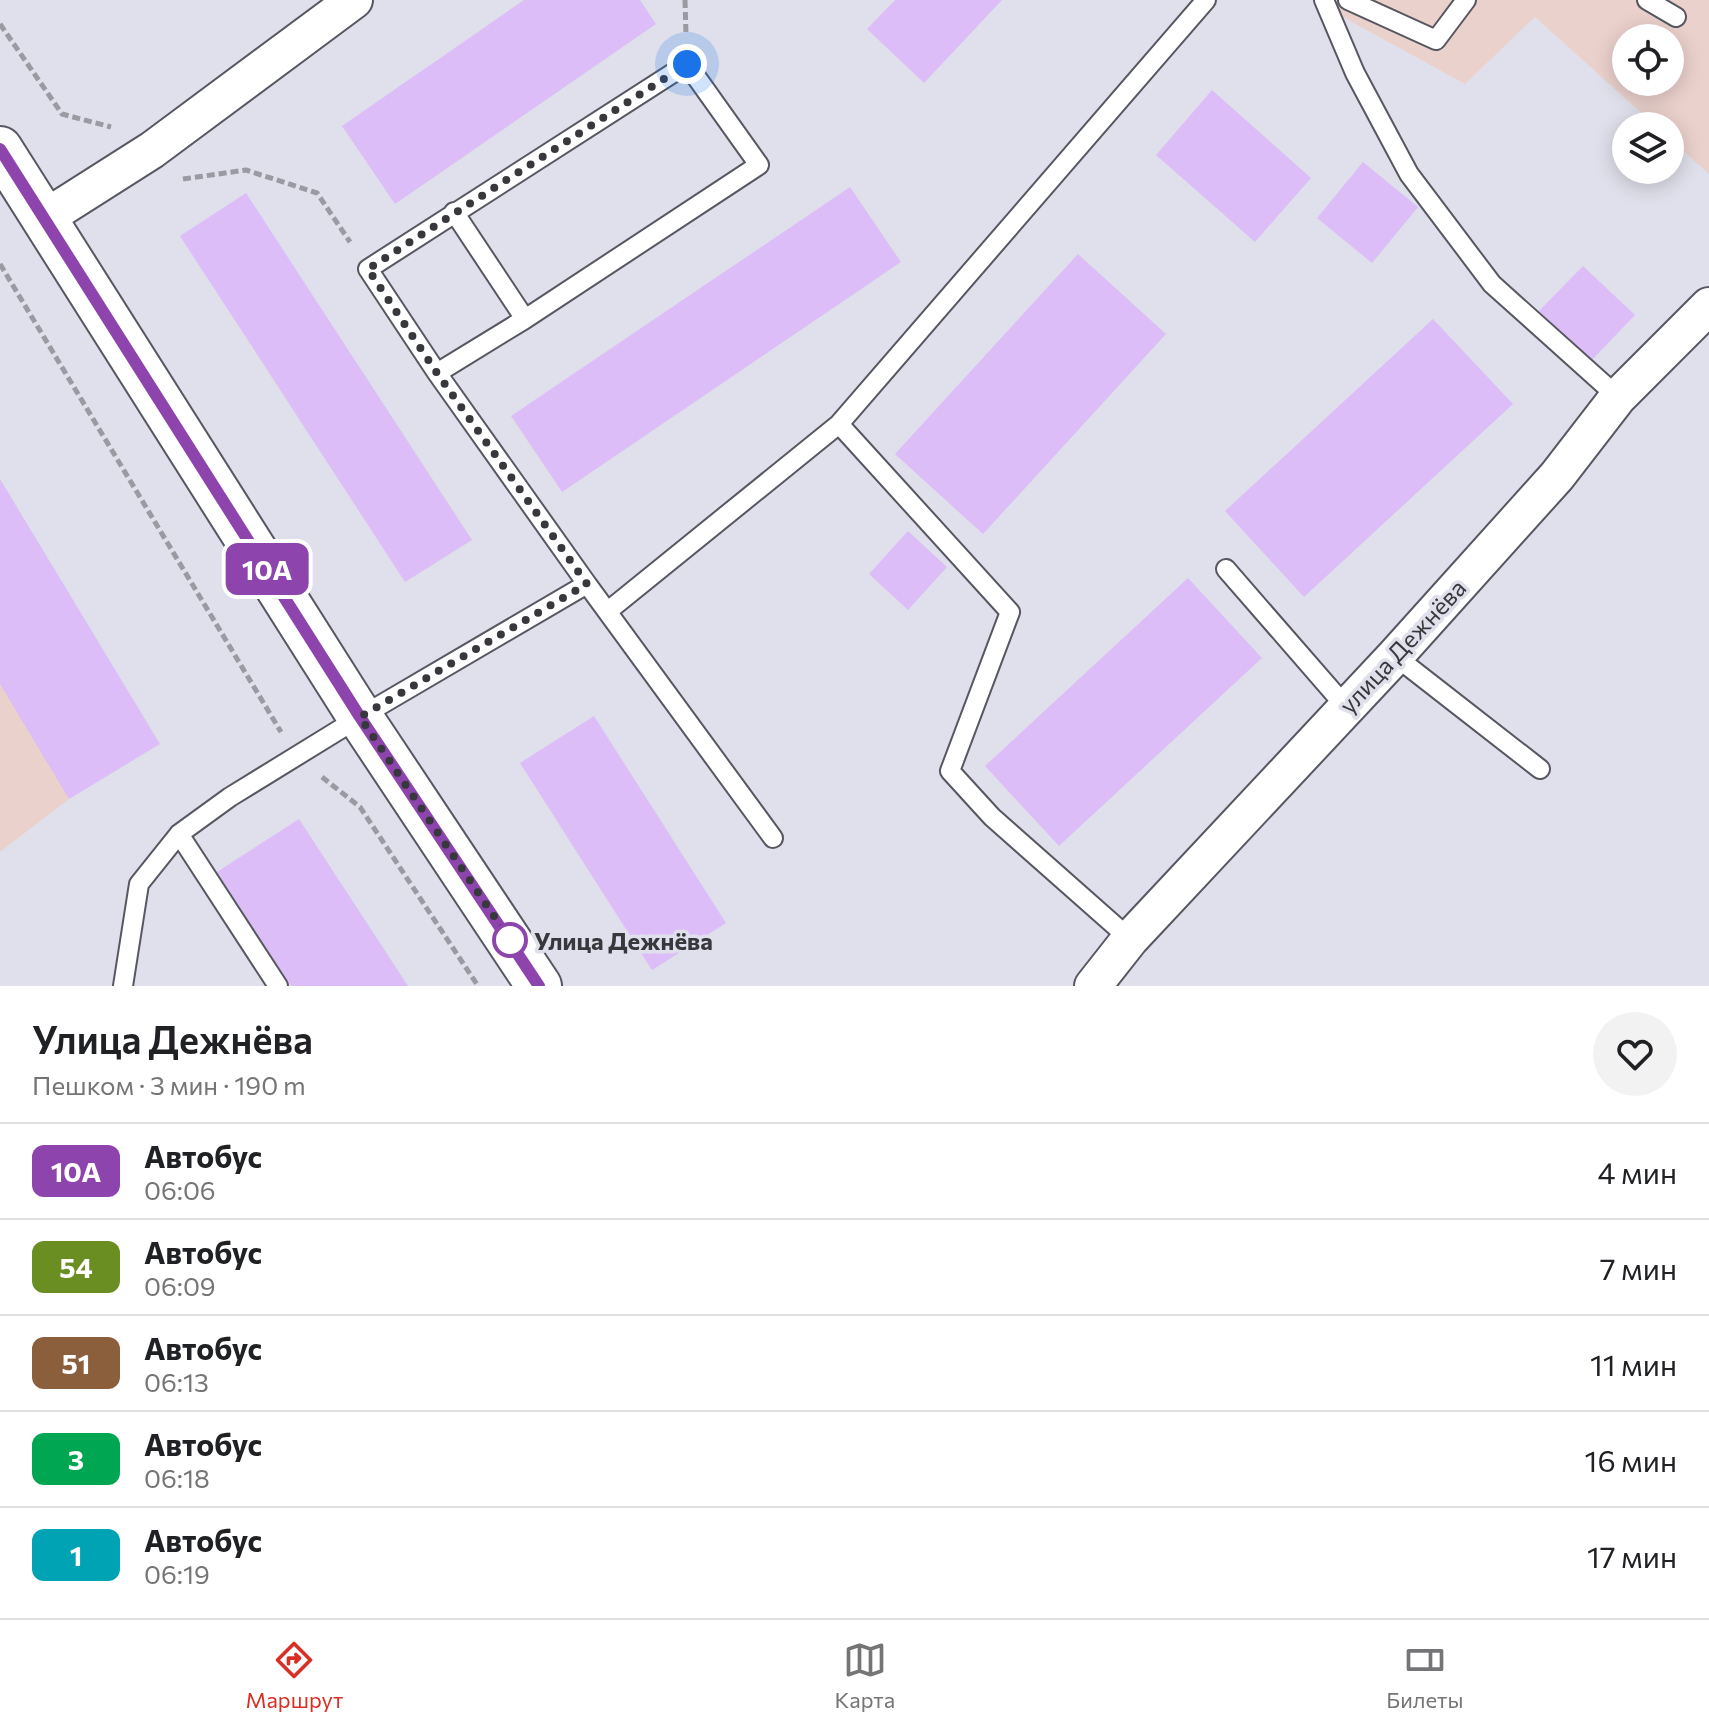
<!DOCTYPE html>
<html lang="ru">
<head>
<meta charset="utf-8">
<style>
  body { margin:0; font-family:Commissioner,sans-serif; background:#f2f2f2; color:#202124; height:100vh; display:flex; flex-direction:column; font-size:30px; white-space:nowrap }
  * { box-sizing:border-box; margin:0 }
  p { font-size:26px; color:#757577 }
  .icon { flex:none; width:44px; height:44px; fill:none; stroke:currentColor; stroke-width:2; stroke-linecap:round; stroke-linejoin:round }
  .map { position:relative; height:986px; overflow:hidden }
  .panel { display:flex; flex-direction:column; background:#fff; flex:1 }
  .panel>* { flex:none }
  .badge { padding:0 16px; border-radius:12px; font-size:28px; line-height:52px }
  .buttons { position:absolute; left:1612px; top:24px; display:grid; gap:16px }
  .buttons a { display:grid; place-items:center; width:72px; height:72px; border-radius:50%; background:#fff; box-shadow:0 4px 20px #0003; font-size:40px }
  .you { position:absolute; width:40px; height:40px; margin:-20px; border:6px solid #fff; border-radius:50%; background:#1a73e8; box-shadow:0 0 0 12px #1a73e833 }
  .map>.badge { position:absolute; translate:-50% -50%; box-shadow:0 0 0 4px #fff }
  .round { display:grid; place-items:center; flex:none; width:84px; height:84px; border-radius:42px; background:#f2f2f2 }
  .head { display:flex; align-items:center; justify-content:space-between; height:136px; padding:0 32px }
  h1 { font-size:38px; font-weight:600; line-height:60px }
  ul { padding:0; list-style:none }
  li { display:flex; align-items:center; gap:24px; height:96px; padding:0 32px; border-top:2px solid #e0e0e0 }
  li div { flex:1 }
  li b { display:block; font-size:30px }
  li em { font-style:normal }
  li .badge { min-width:88px; font-weight:700; text-align:center }
  .dock { display:flex; justify-content:space-around; align-items:center; height:112px; border-top:2px solid #e0e0e0; background:#fff; font-size:22px; color:#757577 }
  .dock a { display:grid; justify-items:center; gap:4px }
  .dock .active { color:#d93025 }
  .map>svg:first-child { display:block }
  .industrial { fill:#ebd1cc; fill-rule:evenodd }
  .building { fill:#dcbdf7 }
  .lines { fill:none; stroke-linecap:round; stroke-linejoin:round }
  .service-casing { stroke:#565761; stroke-width:22 }
  .minor-casing { stroke:#565761; stroke-width:40 }
  .tertiary-casing { stroke:#565761; stroke-width:48 }
  .path { stroke:#999aa2; stroke-width:5; stroke-dasharray:8 4; stroke-linecap:butt }
  .service { stroke:#fff; stroke-width:18 }
  .minor { stroke:#fff; stroke-width:36 }
  .tertiary { stroke:#fff; stroke-width:44 }
  .line-casing { stroke:#fff; stroke-width:18 }
  .line { stroke:#8e44ad; stroke-width:12 }
  .walk { stroke:#37383c; stroke-width:8; stroke-dasharray:0 14.4 }
  .stop-dot { fill:#fff; stroke:#8e44ad; stroke-width:4 }
  .labels { text-anchor:middle; dominant-baseline:central; stroke-width:7; stroke-linejoin:round; paint-order:stroke }
  .street-label { font-size:24px; fill:#37383c; stroke:#dfe0eb }
  .stop-label { font-size:24px; font-weight:bold; fill:#37383c; stroke:#dfe0eb; text-anchor:start }
</style>
</head>
<body>
<div class="map">
<svg width="1709" height="986" viewBox="0 0 1709 986">
  <rect width="100%" height="100%" fill="#dfe0eb"/>
  <path class="industrial" d="M1312,0H1709V174L1670,139V126H1656L1535,17L1465,84ZM1626,38H1670V82H1626Z
    M0,479L69,799L0,852Z"/>
  <path class="building" d="M524,0H640L656,24L395,204L342,126Z
    M895,0H1002L924,83L867,29Z
    M1212,90L1311,178L1255,242L1156,155Z
    M1363,162L1418,207L1372,263L1317,218Z
    M850,187L901,262L562,492L511,416Z
    M246,193L472,540L405,582L180,236Z
    M1078,254L1166,334L983,534L895,454Z
    M1583,266L1635,315L1591,361L1539,311Z
    M1433,319L1513,404L1304,597L1225,511Z
    M0,479L160,744L69,799L0,684Z
    M908,531L947,567L908,610L869,574Z
    M1188,578L1262,658L1059,846L985,766Z
    M594,716L726,923L652,970L520,763Z
    M299,819L408,986H291L217,872Z"/>
  <g class="lines">
    <g class="service-casing">
      <path id="service" d="M1324,0L1355,73L1409,174L1492,284L1618,397
        M1348,0L1436,40L1466,0
        M1647,0L1676,17
        M454,212L525,319
        M839,424L1010,612L950,771L992,817L1130,939
        M1226,569L1346,707
        M587,584L773,838
        M608,611L839,424L1206,0
        M1395,656L1540,769
        M179,834L278,986
        M123,986L139,884L179,834L230,797L360,717L587,584L437,373L368,269L687,64L759,165L525,319L437,373"/>
    </g>
    <g class="minor-casing">
      <path id="minor" d="M45,218L152,150L354,0
        M1093,986L1130,939L1395,656L1557,476L1618,397L1709,306"/>
    </g>
    <g class="tertiary-casing">
      <path id="tertiary" d="M0,149L360,717L539,986"/>
    </g>
    <path class="path" d="M685,0L686,35
      M0,24L62,114L111,127
      M183,179L246,170L317,193L350,242
      M0,264L281,732
      M322,777L360,807L478,986"/>
    <use href="#service" class="service"/>
    <use href="#minor" class="minor"/>
    <use href="#tertiary" class="tertiary"/>
  </g>
  <g class="lines">
    <g class="line-casing">
      <path id="line" d="M0,149L360,717L539,986"/>
    </g>
    <use href="#line" class="line"/>
    <path class="walk" d="M510,940L360,717L587,584L437,373L368,269L687,64"/>
  </g>
  <circle class="stop-dot" cx="510" cy="940" r="16"/>
  <g class="labels">
    <g class="street-label">
      <text transform="translate(1402 646) rotate(-47)">улица Дежнёва</text>
    </g>
    <g class="stop-label">
      <text x="534" y="940">Улица Дежнёва</text>
    </g>
  </g>
</svg>
<div class="buttons">
<a><svg class="icon" aria-label="locate" viewBox="0 0 24 24"><circle cx="12" cy="12" r="6"/><path d="M12 2v4M12 18v4M2 12h4M18 12h4"/></svg></a>
<a><svg class="icon" aria-label="layers" viewBox="0 0 24 24"><path d="M12 4l9 5-9 5-9-5zM3 14l9 5 9-5"/></svg></a>
</div>
<div class="you" style="left:687px;top:64px"></div>
<b class="badge" style="left:267px;top:569px;background:#8e44ad;color:#fff">10А</b>
</div>
<section class="panel">
<div class="head"><div><h1>Улица Дежнёва</h1><p>Пешком · 3 мин · 190 m</p></div><a class="round"><svg class="icon" aria-label="heart" viewBox="0 0 24 24"><path d="M12 20l-8-8c-3-5 5-10 8-4 3-6 11-1 8 4z"/></svg></a></div>
<ul>
<li><span class="badge" style="background:#8e44ad;color:#fff">10А</span><div><b>Автобус</b><p>06:06</p></div><em>4 мин</em></li>
<li><span class="badge" style="background:#6b8e23;color:#fff">54</span><div><b>Автобус</b><p>06:09</p></div><em>7 мин</em></li>
<li><span class="badge" style="background:#8b5e3c;color:#fff">51</span><div><b>Автобус</b><p>06:13</p></div><em>11 мин</em></li>
<li><span class="badge" style="background:#00a651;color:#fff">3</span><div><b>Автобус</b><p>06:18</p></div><em>16 мин</em></li>
<li><span class="badge" style="background:#00a3b4;color:#fff">1</span><div><b>Автобус</b><p>06:19</p></div><em>17 мин</em></li>
</ul>
</section>
<nav class="dock">
<a class="active"><svg class="icon" aria-label="directions" viewBox="0 0 24 24"><path d="M12 3l9 9-9 9-9-9zM9 14v-3h6M13 9l2 2-2 2"/></svg>Маршрут</a>
<a><svg class="icon" aria-label="map" viewBox="0 0 24 24"><path d="M3 6l6-2 6 2 6-2v14l-6 2-6-2-6 2zM9 4v14M15 6v14"/></svg>Карта</a>
<a><svg class="icon" aria-label="tickets" viewBox="0 0 24 24"><path d="M3 7h18v10H3zM15 7v10"/></svg>Билеты</a>
</nav>
</body>
</html>
